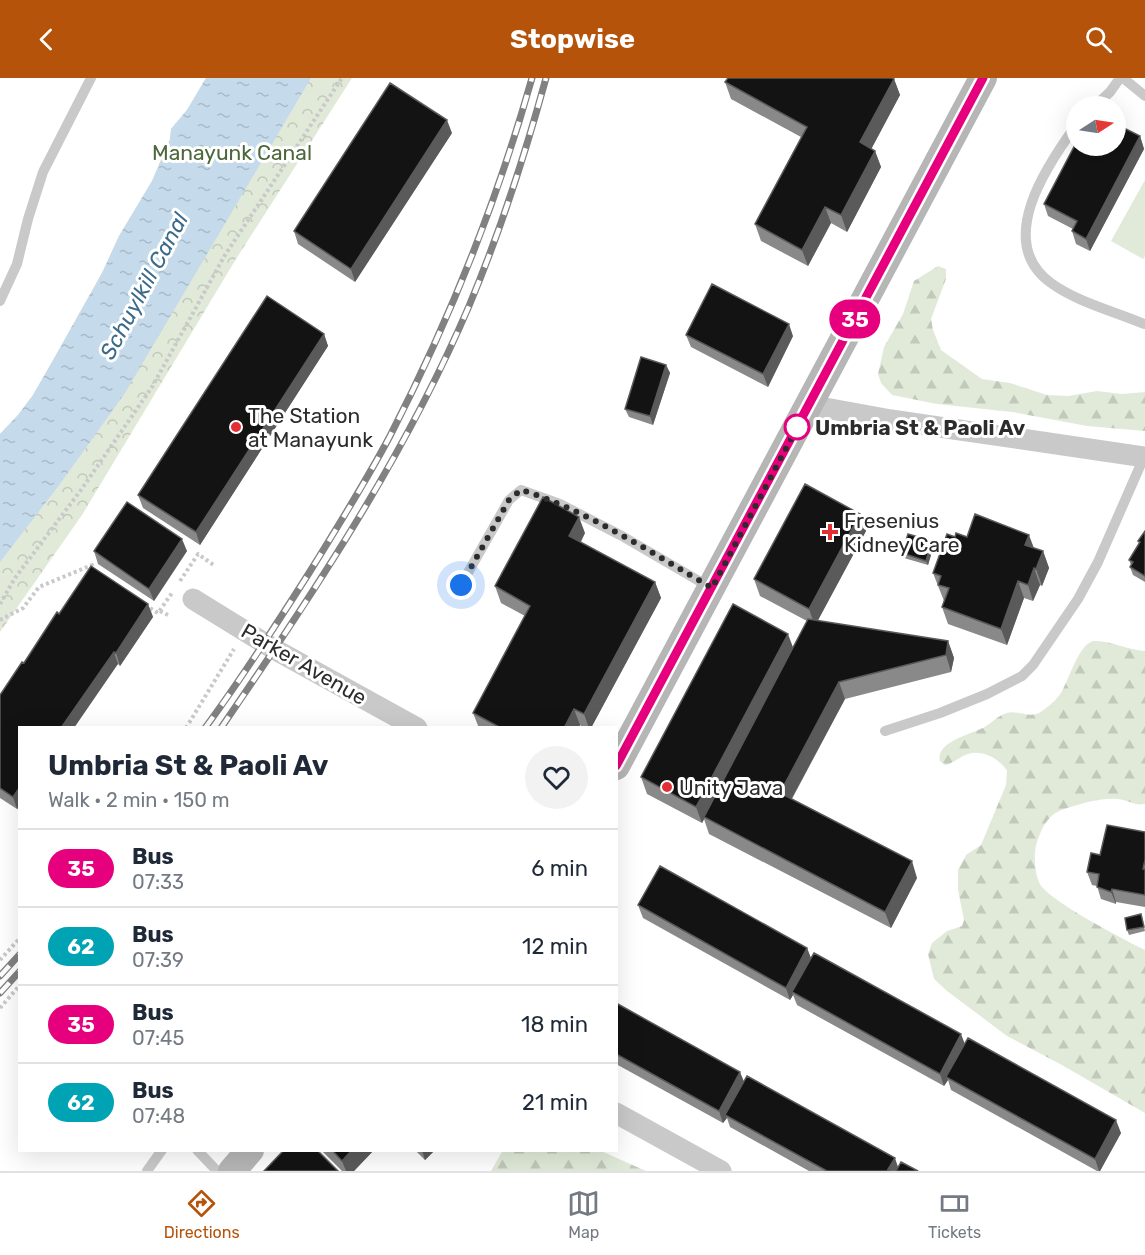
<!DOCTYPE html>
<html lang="en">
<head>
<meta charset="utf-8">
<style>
  body { margin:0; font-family:Rubik,sans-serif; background:#f2f2f3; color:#1f2937; height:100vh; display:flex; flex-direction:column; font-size:22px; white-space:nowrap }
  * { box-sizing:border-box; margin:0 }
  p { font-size:20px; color:#747a83 }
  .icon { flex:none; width:33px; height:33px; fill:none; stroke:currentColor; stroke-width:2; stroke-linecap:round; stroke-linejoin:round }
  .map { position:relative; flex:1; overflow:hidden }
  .sheet { position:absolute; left:18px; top:648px; width:600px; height:426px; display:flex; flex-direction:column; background:#fff; border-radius:0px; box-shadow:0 6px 24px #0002 }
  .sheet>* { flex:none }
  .badge { padding:0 12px; border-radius:20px; font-size:21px; line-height:39px }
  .needle { width:39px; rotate:78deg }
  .fabs { position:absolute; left:1066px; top:18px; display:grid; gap:12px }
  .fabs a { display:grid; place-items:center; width:60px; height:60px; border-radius:50%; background:#fff; box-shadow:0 6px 24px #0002; font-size:30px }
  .you { position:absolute; width:30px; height:30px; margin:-15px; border:4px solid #fff; border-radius:50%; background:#1a73e8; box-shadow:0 0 0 9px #1a73e833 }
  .map>.badge { position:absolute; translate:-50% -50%; box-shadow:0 0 0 3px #fff }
  .round { display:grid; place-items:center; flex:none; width:63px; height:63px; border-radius:32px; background:#f2f2f3 }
  .overview { display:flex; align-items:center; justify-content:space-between; height:102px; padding:0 30px }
  h1 { font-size:28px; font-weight:700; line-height:45px }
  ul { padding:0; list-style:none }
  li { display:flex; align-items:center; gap:18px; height:78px; padding:0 30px; border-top:2px solid #e0e1e3 }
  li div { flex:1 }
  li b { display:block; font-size:22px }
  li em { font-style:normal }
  li .badge { min-width:66px; font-weight:700; text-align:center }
  header { display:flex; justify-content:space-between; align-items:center; height:78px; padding:0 30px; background:#b45309; color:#fff; font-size:27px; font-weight:700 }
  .tab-bar { display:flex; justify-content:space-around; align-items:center; height:84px; border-top:2px solid #e0e1e3; background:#fff; font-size:16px; color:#747a83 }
  .tab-bar a { display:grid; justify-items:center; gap:3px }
  .tab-bar .selected { color:#b45309 }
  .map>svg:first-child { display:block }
  .forest { fill:url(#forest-firs) }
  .park { fill:url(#park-crowns) }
  .pitch { fill:#e1ead9 }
  .water { fill:url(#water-ripples) }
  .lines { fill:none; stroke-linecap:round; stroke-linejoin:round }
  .path { stroke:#c9c9c9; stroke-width:4; stroke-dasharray:3 3; stroke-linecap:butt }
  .service { stroke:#c9c9c9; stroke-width:10 }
  .minor { stroke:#c9c9c9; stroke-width:21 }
  .secondary { stroke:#b6b6b6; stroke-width:28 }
  .rail-casing { stroke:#818181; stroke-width:7 }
  .rail { stroke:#fff; stroke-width:4.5; stroke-dasharray:14; stroke-linecap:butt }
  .wall { fill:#898989 }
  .shaded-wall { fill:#5a5a5a }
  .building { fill:#131313; stroke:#5a5a5a; stroke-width:1.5 }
  .line-casing { stroke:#fff; stroke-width:14 }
  .line { stroke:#e6007e; stroke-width:9 }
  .walk { stroke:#2c2c2c; stroke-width:6; stroke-dasharray:0 10.8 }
  .poi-dot { fill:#e12f36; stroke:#fff; stroke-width:2 }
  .stop-dot { fill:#fff; stroke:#e6007e; stroke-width:3 }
  .labels { text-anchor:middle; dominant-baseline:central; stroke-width:6; stroke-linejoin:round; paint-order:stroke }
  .park-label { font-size:21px; fill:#4d663b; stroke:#fff }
  .poi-label { font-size:21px; fill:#2c2c2c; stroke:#fff; text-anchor:start }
  .stop-label { font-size:21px; font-weight:bold; fill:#2c2c2c; stroke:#fff; text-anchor:start }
  .street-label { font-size:21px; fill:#2c2c2c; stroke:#fff }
  .water-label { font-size:22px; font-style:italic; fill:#3c6a8b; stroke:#fff }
</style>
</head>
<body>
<header><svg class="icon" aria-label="back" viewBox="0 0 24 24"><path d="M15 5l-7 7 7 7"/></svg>Stopwise<svg class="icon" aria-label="search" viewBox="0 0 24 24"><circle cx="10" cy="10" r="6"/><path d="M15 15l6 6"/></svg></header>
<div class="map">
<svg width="1145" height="1093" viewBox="0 0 1145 1093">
  <defs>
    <pattern id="forest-firs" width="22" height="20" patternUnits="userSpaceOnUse" patternTransform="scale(1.5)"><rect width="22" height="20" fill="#e1ead9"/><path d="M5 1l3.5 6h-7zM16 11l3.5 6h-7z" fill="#c1c9ba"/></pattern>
    <pattern id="park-crowns" width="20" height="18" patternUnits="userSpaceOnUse" patternTransform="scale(1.5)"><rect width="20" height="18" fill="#e1ead9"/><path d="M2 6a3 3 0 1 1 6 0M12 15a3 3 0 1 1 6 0" fill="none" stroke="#c1c9ba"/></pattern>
    <pattern id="water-ripples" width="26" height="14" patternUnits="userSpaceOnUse" patternTransform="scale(1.5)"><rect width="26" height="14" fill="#c5daea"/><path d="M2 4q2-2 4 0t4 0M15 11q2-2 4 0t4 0" fill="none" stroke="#a9bbc9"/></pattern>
  </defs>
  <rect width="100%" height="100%" fill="#fff"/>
  <path class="forest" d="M938,188L946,191V201L931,241L933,252L941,272L982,301L1010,305L1047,317L1068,318L1097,313L1122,316L1145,314V353L1087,348L1012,334L937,326L892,317L881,305L878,296L884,269L903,236L914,203Z
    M1093,563C1111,562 1127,572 1145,573V726C1135,728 1128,722 1118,721C1102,719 1079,726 1064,731C1049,736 1043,747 1038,761C1033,773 1034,794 1040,806C1049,823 1125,862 1145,872V1035L1060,986L1007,958L947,913L934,901L928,876L932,865L947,853L962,848L964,842L958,812V792L966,777L981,767L1006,707L1007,693C1000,681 982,671 968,676C959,679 954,685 945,687L940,683C935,665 970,656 983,650C991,646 998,637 1007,635C1017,632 1029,640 1039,635C1047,630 1058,621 1062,613C1070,599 1078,568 1093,563Z
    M503,1072L601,1073L646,1093H491Z"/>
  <path class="park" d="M206,0H352L236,181L82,437L0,554V356L18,337L33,317L52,284L102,195L119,158L152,103L170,61L171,51L187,32Z"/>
  <path class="pitch" d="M1145,102V178L1143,181L1111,163Z"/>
  <path class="water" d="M206,0H311L125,315L60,406L0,484V356L18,337L33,317L52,284L102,195L119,158L152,103L170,61L171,51L187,32Z"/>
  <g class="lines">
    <path class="path" d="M180,503L198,476L215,488
      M0,526L15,500L81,412L152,309L225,177L342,0
      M145,527L158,535L172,515
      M160,533L168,537
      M0,542L23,530L39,509L92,487L95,494
      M186,650L234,571
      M0,882L20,860
      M0,930L20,907"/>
    <path class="service" d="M1123,0L1145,18
      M1095,28L1110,14L1120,0
      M1077,46C1047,87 994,164 1051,205C1077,224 1113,233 1144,246
      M0,223L17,186L28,141L43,94L91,0
      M461,507L509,422L521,412L560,426L622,458L711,510
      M885,653L940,635L987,616L1022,598L1033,587L1078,521L1098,484L1144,379
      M197,1072L217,1093
      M147,1093L162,1072"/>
    <path class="minor" d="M809,327L891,342L1145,379
      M193,521L274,571L417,650
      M616,1035L721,1093"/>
    <path class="secondary" d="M616,688L983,0
      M232,1093L250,1072"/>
    <g class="rail-casing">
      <path id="rail" d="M205,650C242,600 276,547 309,495C337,450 365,405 390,358C449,243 497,124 532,0
        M221,650C313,516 405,378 469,228C500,154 525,77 546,0
        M0,898L20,876
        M0,915L20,893"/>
    </g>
    <use href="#rail" class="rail"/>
  </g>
  <path class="wall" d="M894,1L900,17L871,71L875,73L881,89L847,154L831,145L808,188L761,163L755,146L801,59L731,21L725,4Z
    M452,55L355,204L298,166L294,153Z
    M1140,58L1144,71L1090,173L1076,166L1072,153L1073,151L1048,138L1044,126Z
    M324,256L328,268L200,467L143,430L138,417Z
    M686,257L793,258L768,309L691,269Z
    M666,287L670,295L653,347L629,339L625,331Z
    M860,436L866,453L817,543L948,563L954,580L951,594L845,621L792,721L917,800L891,850L709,756L704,741L702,745L647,716L641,699L793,569L807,543L760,518L754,501Z
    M1145,453V504L1133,497L1130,489L1131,487L1129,482L1139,466L1138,463Z
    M585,455L581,464L655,504L661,520L591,650H584L580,647L579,650H479L473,635L525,538L501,525L495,508Z
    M967,459L1034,470L1043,473L1049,490L1042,508L1040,507L1033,523L1024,520L1007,567L948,546L942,529L944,523L933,495Z
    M932,463L934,467L928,487L904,480L902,475Z
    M94,473H187L154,523L98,486Z
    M148,526L153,539L120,588L118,586L20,650V728L17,731L0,720V617L59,536Z
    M1145,754V829L1116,824V826L1101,821L1097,808L1092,807L1087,794L1100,777Z
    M638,827L807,870L811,880L965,966L1121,1055L1100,1093H1097L951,1012L948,1002L944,1008L797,927L793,917L790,922L643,840Z
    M1142,840L1145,853L1129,857L1127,852Z
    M616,925L744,1004L898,1089L918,1093H809L730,1049L727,1040L723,1045L616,986Z
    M321,1072H374L354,1093H342Z
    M415,1072H435L425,1082Z"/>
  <path class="shaded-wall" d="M894,1L900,17L866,81L860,64Z
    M447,42L452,55L355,204L351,191Z
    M1140,58L1144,71L1090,173L1086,161Z
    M875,73L881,89L847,154L841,137Z
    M825,129L831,145L808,188L802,172Z
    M789,246L793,258L768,309L763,296Z
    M324,256L328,268L200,467L196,454Z
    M666,287L670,295L653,347L650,338Z
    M860,436L866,453L815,548L809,531Z
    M579,439L585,455L575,474L569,458Z
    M1029,457L1035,473L1025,467Z
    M182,461L187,473L154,523L149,511Z
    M932,463L934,467L928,487L926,483Z
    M1043,473L1049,490L1042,508L1036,491Z
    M1034,490L1040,507L1033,523L1028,507Z
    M1018,503L1024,520L1007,567L1001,551Z
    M655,504L661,520L591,650H589L584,636Z
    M148,526L153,539L120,588L116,575Z
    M788,556L794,572L702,745L696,729Z
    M948,563L954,580L951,594L946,577Z
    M114,574L118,586L74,650H61Z
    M839,604L845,621L786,731L780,715Z
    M574,631L580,647L579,650H564Z
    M20,709V728L17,731L13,719Z
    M912,783L917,800L891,850L885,834Z
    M1112,811L1116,824V826L1111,814Z
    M807,870L812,883L792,914L793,917L790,922L786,910Z
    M961,956L966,969L946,999L948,1002L944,1008L940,996Z
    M740,994L745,1006L725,1037L727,1040L723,1045L719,1033Z
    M1116,1042L1121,1055L1100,1093H1099L1095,1081Z
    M352,1072H374L354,1093H346L342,1083Z
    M422,1072H435L425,1082Z
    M895,1080L899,1092L887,1093Z"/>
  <path class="building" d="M728,0H892L894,1L860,64L875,73L841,137L825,129L802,172L755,146L807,49L725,4Z
    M390,5L447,42L351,191L294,153Z
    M1116,46L1140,58L1086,161L1072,153L1077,143L1044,126L1077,63V68H1116Z
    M712,206L789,246L763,296L686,257Z
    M267,218L324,256L196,454L138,417Z
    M641,279L666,287L650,338L625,331Z
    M805,406L860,436L809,531L754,501Z
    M543,419L579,439L569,458L655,504L584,636L574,631L564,650H501L473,635L530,528L495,508Z
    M127,424L182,461L149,511L94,473Z
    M975,436L1029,457L1025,467L1043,473L1036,491L1034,490L1028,507L1018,503L1001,551L942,529L949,510L938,507L941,498L933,495L947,456L955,459L956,455L967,459Z
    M1145,453V498L1130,489L1133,484L1129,482L1140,464L1138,463Z
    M908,456L932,463L926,483L902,475Z
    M91,488L148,526L116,575L114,574L61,650H20V709L13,719L0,710V617L22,584L24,585L57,534L59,536Z
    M733,526L788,556L696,729L641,699Z
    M808,541L948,563L946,577L839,604L780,715L912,783L885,834L704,739Z
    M1107,747L1145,754V782L1143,791H1145V817L1112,811L1111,814L1097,809L1099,796L1087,794L1091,775L1100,777Z
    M660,788L807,870L786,910L638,827Z
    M1141,836L1144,849L1127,852L1125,840Z
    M814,875L961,956L940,996L792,914Z
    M616,925L740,994L719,1033L616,976Z
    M968,960L1116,1042L1095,1081L946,999Z
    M747,998L895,1080L887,1093H827L725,1037Z
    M284,1072H317L338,1093H264Z
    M332,1072H352L342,1083Z
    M901,1084L918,1093H896Z"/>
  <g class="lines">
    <g class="line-casing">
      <path id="line" d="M616,688L983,0"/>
    </g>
    <use href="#line" class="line"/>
    <path class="walk" d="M461,507L509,422L521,412C584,431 654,476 712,510L800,344L797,349"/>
  </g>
  <g class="poi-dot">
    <circle cx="236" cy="349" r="6"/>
    <path d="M827 445h6v6h6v6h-6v6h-6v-6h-6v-6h6z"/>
    <circle cx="667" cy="709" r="6"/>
  </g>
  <circle class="stop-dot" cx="797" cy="349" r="12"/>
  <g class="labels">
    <g class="park-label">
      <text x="232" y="74">Manayunk Canal</text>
    </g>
    <g class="poi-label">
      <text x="248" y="337">The Station<tspan x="248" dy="24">at Manayunk</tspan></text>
      <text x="844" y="442">Fresenius<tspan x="844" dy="24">Kidney Care</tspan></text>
      <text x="679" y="709">Unity Java</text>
    </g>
    <g class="stop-label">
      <text x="815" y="349">Umbria St &amp; Paoli Av</text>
    </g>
    <g class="street-label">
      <text transform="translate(304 586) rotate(30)">Parker Avenue</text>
    </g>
    <g class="water-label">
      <text transform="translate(144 208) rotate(-62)">Schuylkill Canal</text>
    </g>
  </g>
</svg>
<div class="fabs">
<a><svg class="needle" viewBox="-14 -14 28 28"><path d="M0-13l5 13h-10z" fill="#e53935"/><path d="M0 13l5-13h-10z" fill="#747a83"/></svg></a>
</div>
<div class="you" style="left:461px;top:507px"></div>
<b class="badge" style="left:855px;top:241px;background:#e6007e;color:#fff">35</b>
<section class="sheet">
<div class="overview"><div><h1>Umbria St &amp; Paoli Av</h1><p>Walk · 2 min · 150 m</p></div><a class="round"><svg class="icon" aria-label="heart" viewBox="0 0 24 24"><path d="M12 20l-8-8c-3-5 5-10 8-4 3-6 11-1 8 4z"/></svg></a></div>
<ul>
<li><span class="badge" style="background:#e6007e;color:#fff">35</span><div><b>Bus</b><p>07:33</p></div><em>6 min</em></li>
<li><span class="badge" style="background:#00a3b4;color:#fff">62</span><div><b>Bus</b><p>07:39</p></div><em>12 min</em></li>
<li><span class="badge" style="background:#e6007e;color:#fff">35</span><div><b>Bus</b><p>07:45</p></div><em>18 min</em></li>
<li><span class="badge" style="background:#00a3b4;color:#fff">62</span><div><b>Bus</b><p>07:48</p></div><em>21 min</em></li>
</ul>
</section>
</div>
<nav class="tab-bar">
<a class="selected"><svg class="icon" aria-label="directions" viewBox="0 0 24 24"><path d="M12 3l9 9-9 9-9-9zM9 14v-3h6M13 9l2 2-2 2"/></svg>Directions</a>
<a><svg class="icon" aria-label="map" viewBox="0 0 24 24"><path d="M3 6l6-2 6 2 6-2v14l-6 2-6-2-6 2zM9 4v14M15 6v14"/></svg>Map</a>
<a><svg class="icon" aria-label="tickets" viewBox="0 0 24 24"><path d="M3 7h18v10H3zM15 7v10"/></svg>Tickets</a>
</nav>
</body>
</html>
